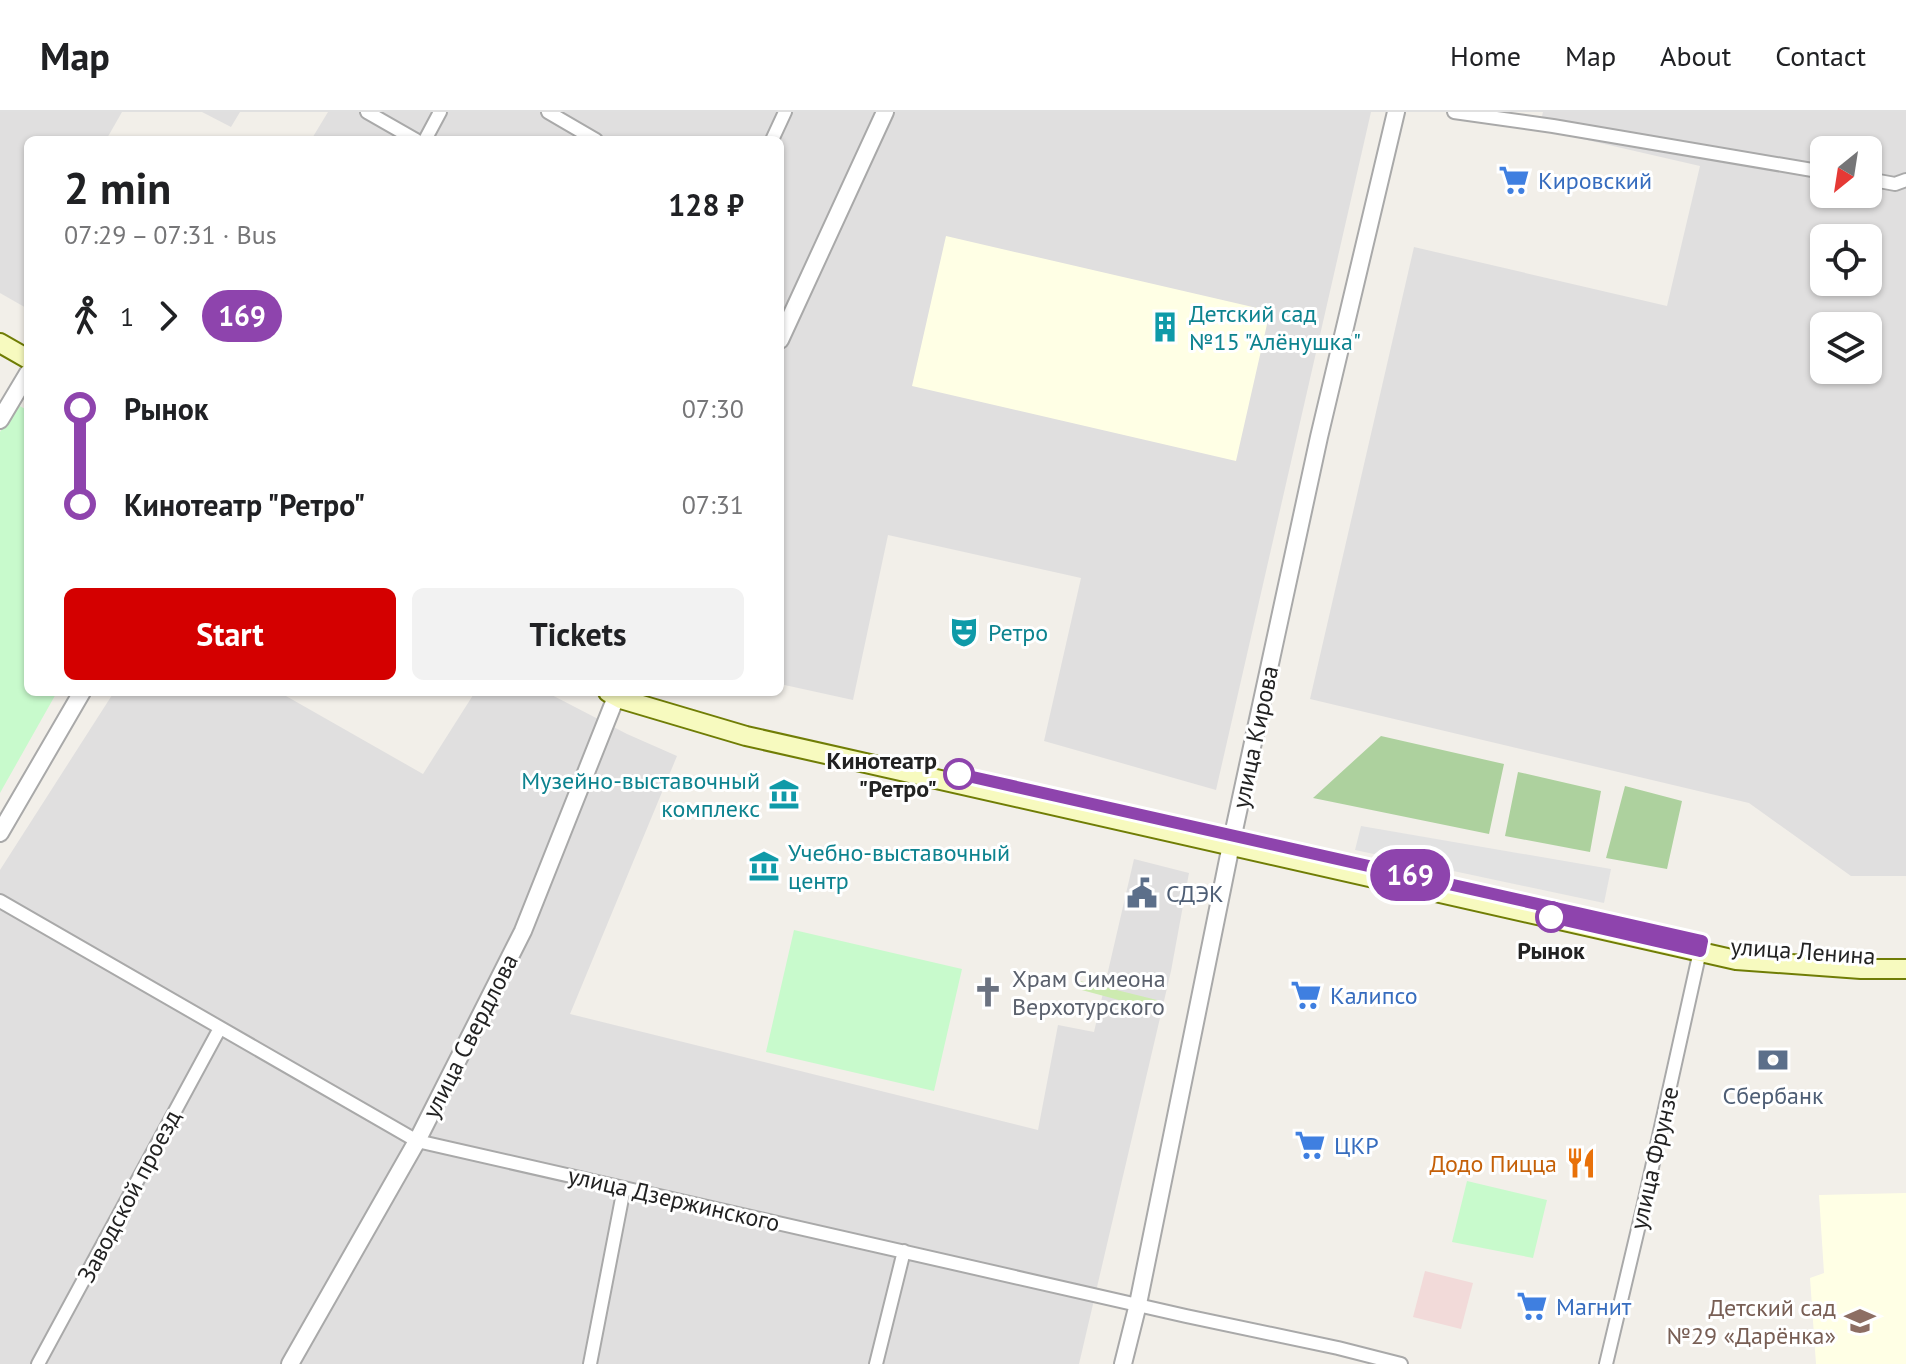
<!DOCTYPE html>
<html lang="en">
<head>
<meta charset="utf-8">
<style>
  body { margin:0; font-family:"PT Sans",sans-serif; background:#f2f2f2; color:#202124; height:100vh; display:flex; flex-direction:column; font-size:30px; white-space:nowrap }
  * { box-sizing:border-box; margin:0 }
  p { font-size:26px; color:#757577 }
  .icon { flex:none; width:44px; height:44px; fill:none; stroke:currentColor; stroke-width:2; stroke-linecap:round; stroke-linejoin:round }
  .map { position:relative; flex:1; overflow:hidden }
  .drawer { position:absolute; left:24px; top:24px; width:760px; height:560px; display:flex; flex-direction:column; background:#fff; border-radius:12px; box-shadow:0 2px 6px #0004 }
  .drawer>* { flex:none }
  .badge { padding:0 16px; border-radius:26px; font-size:28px; line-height:52px }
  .needle { width:52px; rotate:210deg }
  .buttons { position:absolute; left:1810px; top:24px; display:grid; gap:16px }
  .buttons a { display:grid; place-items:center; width:72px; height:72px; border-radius:12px; background:#fff; box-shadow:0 2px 6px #0004; font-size:40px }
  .map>.badge { position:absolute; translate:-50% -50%; box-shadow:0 0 0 4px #fff }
  .legs { display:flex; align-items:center; gap:12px; height:88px; padding:0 40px; font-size:26px }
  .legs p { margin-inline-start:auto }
  .overview { display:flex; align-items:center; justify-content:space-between; height:136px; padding:0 40px }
  h1 { font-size:44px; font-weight:600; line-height:60px }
  .button { display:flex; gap:16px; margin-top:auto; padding:16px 40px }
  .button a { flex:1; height:92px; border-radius:12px; background:#d40000; color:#fff; font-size:32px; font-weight:600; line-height:92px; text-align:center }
  .button a+a { background:#f2f2f2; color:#202124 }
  ul { padding:0 40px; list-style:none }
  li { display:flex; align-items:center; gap:28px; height:96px; font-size:30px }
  li i { display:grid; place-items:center; width:12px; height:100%; margin:0 10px; background:currentColor }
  li i::after { content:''; width:20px; height:20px; margin:-10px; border:6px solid; border-radius:50%; background:#fff }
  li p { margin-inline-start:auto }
  li:first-child i { background:linear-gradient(#0000 50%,currentColor 0) }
  li:last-child i { background:linear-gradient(currentColor 50%,#0000 0) }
  header { display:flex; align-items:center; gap:48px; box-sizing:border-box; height:112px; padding:0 40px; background:#fff; border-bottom:2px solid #e0e0e0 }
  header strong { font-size:38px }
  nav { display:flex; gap:44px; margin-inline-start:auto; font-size:28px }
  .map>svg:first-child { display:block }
  .residential { fill:#e0dfdf; fill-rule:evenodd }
  .commercial { fill:#f2dad9 }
  .education { fill:#ffffe5 }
  .grass { fill:#cdebb0 }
  .forest { fill:#add19e }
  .park { fill:#c8facc }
  .parking { fill:#e2e2e2 }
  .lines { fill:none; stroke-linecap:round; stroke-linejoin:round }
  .minor-casing { stroke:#a9a9a9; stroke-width:16 }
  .tertiary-casing { stroke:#a9a9a9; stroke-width:20 }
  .secondary-casing { stroke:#707d05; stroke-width:22 }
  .minor { stroke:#fff; stroke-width:12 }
  .tertiary { stroke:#fff; stroke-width:16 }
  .secondary { stroke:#f7fabf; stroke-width:18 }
  .line-1-casing { stroke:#fff; stroke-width:18 }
  .line-1 { stroke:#8e44ad; stroke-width:12 }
  .stop-1-dot { fill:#fff; stroke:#8e44ad; stroke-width:4 }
  .labels { text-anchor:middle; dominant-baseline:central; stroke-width:6; stroke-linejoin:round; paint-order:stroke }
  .shop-label { font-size:24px; fill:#366cbe; stroke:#fff; text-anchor:start }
  .culture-label { font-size:24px; fill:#0d838f; stroke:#fff; text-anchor:start }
  .street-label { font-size:24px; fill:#222; stroke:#fff }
  .stop-label { font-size:24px; font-weight:bold; fill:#222; stroke:#fff; text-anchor:end }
  .service-label { font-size:24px; fill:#4e5e75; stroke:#fff; text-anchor:start }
  .worship-label { font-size:24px; fill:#5b616d; stroke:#fff; text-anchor:start }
  .food-label { font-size:24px; fill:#c56008; stroke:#fff; text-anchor:end }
  .education-label { font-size:24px; fill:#785e54; stroke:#fff; text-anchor:end }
</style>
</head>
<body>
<header>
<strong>Map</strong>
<nav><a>Home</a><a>Map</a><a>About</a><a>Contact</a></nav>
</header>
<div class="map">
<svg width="1906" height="1252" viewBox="0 0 1906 1252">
  <rect width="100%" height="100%" fill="#f2efe9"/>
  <path class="residential" d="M0,0H122L106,28H28V197L0,181Z
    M202,0H240L231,15Z
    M328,0H1371L1216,678L1044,629L1081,466L888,423L853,588L780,572V28H311Z
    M1543,0H1906V764H1851L1749,691L1310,587L1414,135L1667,194L1700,54L1539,17ZM1824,38H1868V82H1824ZM1824,126H1868V170H1824ZM1824,214H1868V258H1824Z
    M114,580H279L423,662L475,580H546L627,622L677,644L570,902L1038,1018L1058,913L1094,920L1134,747L1189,761L1171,859L1079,1252H0V758Z"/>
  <path class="commercial" d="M1425,1159L1473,1171L1461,1217L1413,1205Z"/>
  <path class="education" d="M946,124L1270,199L1236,349L912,274Z
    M1906,1081V1252H1816L1810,1166L1824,1161L1819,1083Z"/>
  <path class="grass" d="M1080,869L1157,888L1156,898L1078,877Z"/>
  <path class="forest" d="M1381,624L1504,652L1489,722L1313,686Z
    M1518,660L1601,679L1590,740L1505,724Z
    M1625,674L1682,689L1667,757L1606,746Z"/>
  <path class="park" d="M16,292L27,298L28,297V580H57L0,681V320Z
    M794,818L962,857L934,979L766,940Z
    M1467,1069L1547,1088L1533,1146L1452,1130Z"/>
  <path class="parking" d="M1361,714L1611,757L1604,791L1355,738Z"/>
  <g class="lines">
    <g class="minor-casing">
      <path id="minor" d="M367,0L416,28
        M548,0L596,28
        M1454,0L1553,14L1824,60
        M425,28L440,0
        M772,28L785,0
        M1868,67L1895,72L1906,68
        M0,789L417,1029L1186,1204L1338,1236L1401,1252
        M38,1252L220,916
        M590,1252L624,1076
        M876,1252L904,1139
        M1606,1252L1643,1096L1700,839"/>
    </g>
    <g class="tertiary-casing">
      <path id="tertiary" d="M780,228L885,0
        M0,308L28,261
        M0,721L82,580
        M290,1252L417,1029L523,819L618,580
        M1123,1252L1138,1192L1233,723L1319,325L1396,0"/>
    </g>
    <g class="secondary-casing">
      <path id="secondary" d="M0,231L28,247
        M608,580L621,587L746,624L1736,848L1861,857H1906"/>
    </g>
    <use href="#minor" class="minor"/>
    <use href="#tertiary" class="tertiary"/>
    <use href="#secondary" class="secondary"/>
  </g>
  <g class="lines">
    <g class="line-1-casing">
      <path id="line-1" d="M959,662L1702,829L1700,839L1551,805"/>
    </g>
    <use href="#line-1" class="line-1"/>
  </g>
  <defs>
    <g id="supermarket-bare" transform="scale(2.4)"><path d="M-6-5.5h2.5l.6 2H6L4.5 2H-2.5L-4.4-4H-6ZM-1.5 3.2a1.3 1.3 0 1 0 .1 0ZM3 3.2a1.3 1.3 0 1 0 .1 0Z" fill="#3f7fe0" stroke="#fff" stroke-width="2.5" paint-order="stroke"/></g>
    <g id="building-bare" transform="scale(2.4)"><path d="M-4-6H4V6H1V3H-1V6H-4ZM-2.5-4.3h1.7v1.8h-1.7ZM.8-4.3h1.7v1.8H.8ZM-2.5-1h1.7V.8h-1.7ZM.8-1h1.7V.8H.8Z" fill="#0f9aa8" stroke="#fff" stroke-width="2.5" paint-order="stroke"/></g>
    <g id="theatre-bare" transform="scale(2.4)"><path d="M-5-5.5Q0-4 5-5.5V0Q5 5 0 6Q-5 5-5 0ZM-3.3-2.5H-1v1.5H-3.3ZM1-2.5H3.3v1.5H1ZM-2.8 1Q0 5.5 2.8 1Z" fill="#0f9aa8" stroke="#fff" stroke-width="2.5" paint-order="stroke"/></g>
    <g id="museum-bare" transform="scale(2.4)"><path d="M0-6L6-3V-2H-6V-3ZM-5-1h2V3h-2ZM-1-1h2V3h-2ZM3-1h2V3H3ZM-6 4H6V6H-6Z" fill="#0f9aa8" stroke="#fff" stroke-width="2.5" paint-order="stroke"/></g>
    <g id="civic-bare" transform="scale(2.4)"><path d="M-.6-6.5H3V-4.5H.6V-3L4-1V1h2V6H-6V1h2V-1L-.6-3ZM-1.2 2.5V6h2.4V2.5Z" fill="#5c6f8a" stroke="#fff" stroke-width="2.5" paint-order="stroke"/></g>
    <g id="church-bare" transform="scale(2.4)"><path d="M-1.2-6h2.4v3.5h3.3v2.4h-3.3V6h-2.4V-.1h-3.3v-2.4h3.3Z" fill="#6b7280" stroke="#fff" stroke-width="2.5" paint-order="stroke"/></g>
    <g id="bank-bare" transform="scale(2.4)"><path d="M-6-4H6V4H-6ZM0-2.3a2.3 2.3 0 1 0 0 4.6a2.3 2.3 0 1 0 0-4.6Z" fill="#5c6f8a" stroke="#fff" stroke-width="2.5" paint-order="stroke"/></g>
    <g id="restaurant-bare" transform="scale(2.4)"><path d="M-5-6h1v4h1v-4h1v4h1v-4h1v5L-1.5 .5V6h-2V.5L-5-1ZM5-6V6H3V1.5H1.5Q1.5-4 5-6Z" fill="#e8710a" stroke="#fff" stroke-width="2.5" paint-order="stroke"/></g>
    <g id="school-bare" transform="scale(2.4)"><path d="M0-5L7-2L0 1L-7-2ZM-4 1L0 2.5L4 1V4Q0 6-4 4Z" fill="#8d6e63" stroke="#fff" stroke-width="2.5" paint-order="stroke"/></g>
  </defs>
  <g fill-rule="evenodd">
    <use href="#supermarket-bare" x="1514" y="68"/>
    <use href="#building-bare" x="1165" y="215"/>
    <use href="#theatre-bare" x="964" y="520"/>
    <use href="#museum-bare" x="784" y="682"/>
    <use href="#museum-bare" x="764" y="754"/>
    <use href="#civic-bare" x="1142" y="781"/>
    <use href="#church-bare" x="988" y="880"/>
    <use href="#supermarket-bare" x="1306" y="883"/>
    <use href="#bank-bare" x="1773" y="948"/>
    <use href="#supermarket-bare" x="1310" y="1033"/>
    <use href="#restaurant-bare" x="1581" y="1051"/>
    <use href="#supermarket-bare" x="1532" y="1194"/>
    <use href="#school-bare" x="1860" y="1209"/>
  </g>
  <g class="stop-1-dot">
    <circle cx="959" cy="662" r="14"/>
    <circle cx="1551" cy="805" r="14"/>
  </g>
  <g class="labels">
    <g class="shop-label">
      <text x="1538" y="68">Кировский</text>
      <text x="1330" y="883">Калипсо</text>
      <text x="1334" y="1033">ЦКР</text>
      <text x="1556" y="1194">Магнит</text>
    </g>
    <g class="culture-label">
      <text x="1189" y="201">Детский сад<tspan x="1189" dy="28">№15 "Алёнушка"</tspan></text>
      <text x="988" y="520">Ретро</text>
      <text x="760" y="668" text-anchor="end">Музейно-выставочный<tspan x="760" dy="28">комплекс</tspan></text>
      <text x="788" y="740">Учебно-выставочный<tspan x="788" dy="28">центр</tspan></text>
    </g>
    <g class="street-label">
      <text transform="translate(1255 625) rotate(-78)">улица Кирова</text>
      <text transform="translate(1803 839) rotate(4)">улица Ленина</text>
      <text transform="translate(470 924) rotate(-63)">улица Свердлова</text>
      <text transform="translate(1654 1046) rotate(-77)">улица Фрунзе</text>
      <text transform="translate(129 1084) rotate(-62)">Заводской проезд</text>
      <text transform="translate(674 1087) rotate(13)">улица Дзержинского</text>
    </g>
    <g class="stop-label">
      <text x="937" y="648">Кинотеатр<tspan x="937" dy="28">"Ретро"</tspan></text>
      <text x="1551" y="838" text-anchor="middle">Рынок</text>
    </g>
    <g class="service-label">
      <text x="1166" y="781">СДЭК</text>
      <text x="1773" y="983" text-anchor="middle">Сбербанк</text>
    </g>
    <g class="worship-label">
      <text x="1012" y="866">Храм Симеона<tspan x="1012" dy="28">Верхотурского</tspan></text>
    </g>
    <g class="food-label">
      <text x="1557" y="1051">Додо Пицца</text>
    </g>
    <g class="education-label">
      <text x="1836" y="1195">Детский сад<tspan x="1836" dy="28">№29 «Дарёнка»</tspan></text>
    </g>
  </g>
</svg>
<div class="buttons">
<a><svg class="needle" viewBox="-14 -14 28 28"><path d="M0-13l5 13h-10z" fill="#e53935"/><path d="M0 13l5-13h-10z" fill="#757577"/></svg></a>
<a><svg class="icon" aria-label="locate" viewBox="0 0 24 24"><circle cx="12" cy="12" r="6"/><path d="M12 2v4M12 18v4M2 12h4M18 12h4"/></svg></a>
<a><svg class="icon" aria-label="layers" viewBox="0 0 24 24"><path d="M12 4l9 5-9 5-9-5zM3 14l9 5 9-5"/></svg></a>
</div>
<b class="badge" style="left:1410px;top:763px;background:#8e44ad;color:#fff">169</b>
<section class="drawer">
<div class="overview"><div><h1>2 min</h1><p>07:29 – 07:31 · Bus</p></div><b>128 ₽</b></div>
<div class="legs"><svg class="icon" aria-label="walk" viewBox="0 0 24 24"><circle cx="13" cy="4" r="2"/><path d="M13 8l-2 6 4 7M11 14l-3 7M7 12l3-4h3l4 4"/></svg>1<svg class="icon" aria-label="forward" viewBox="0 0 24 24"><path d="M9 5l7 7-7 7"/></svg><b class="badge" style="background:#8e44ad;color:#fff">169</b></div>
<ul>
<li><i style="color:#8e44ad"></i><b>Рынок</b><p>07:30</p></li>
<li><i style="color:#8e44ad"></i><b>Кинотеатр &quot;Ретро&quot;</b><p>07:31</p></li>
</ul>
<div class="button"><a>Start</a><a>Tickets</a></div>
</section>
</div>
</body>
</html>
